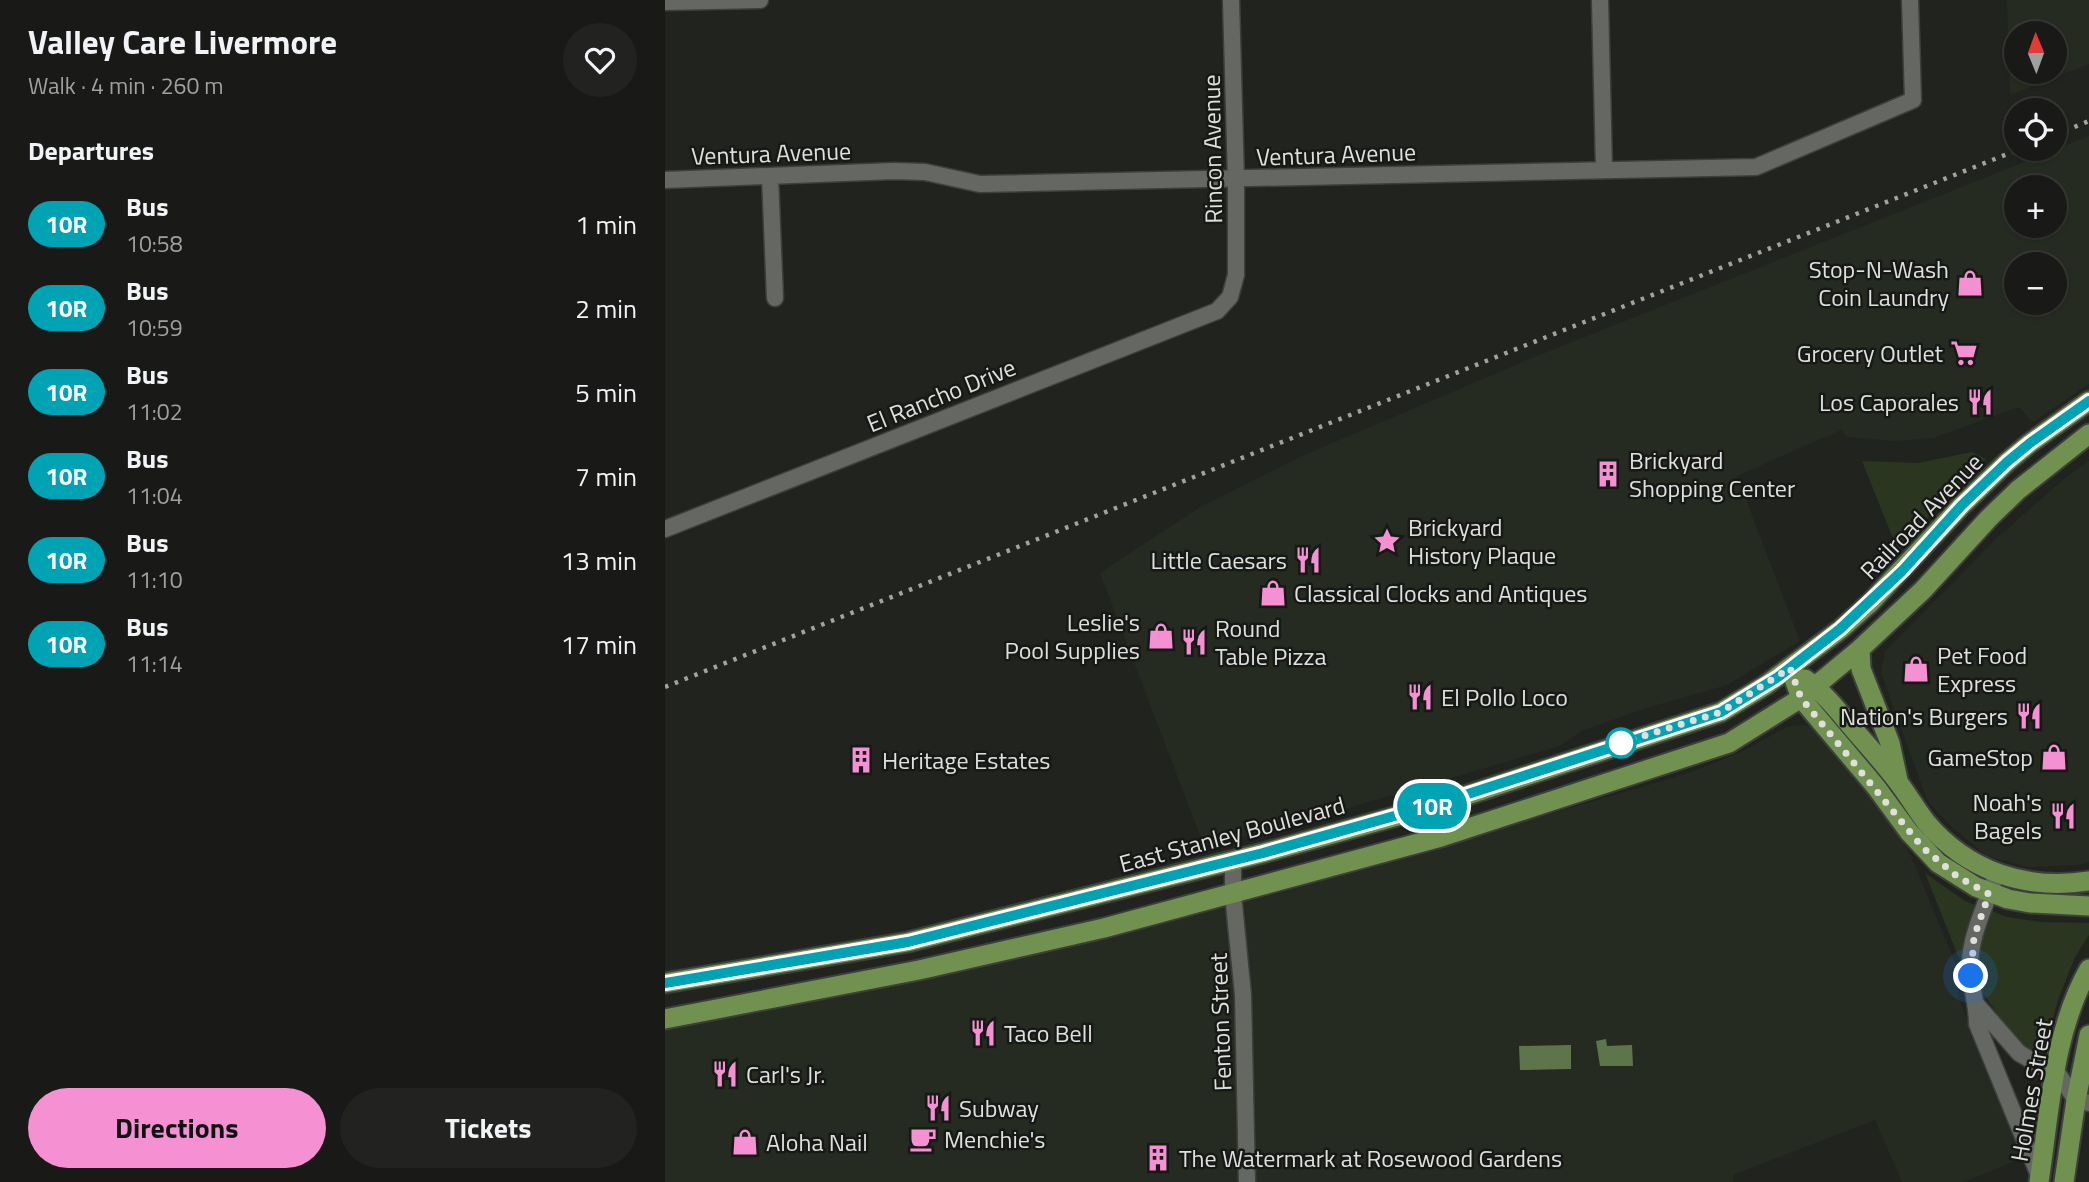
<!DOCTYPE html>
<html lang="en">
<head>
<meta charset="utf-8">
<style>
  body { margin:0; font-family:"Titillium Web",sans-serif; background:#222320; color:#f1f3f6; height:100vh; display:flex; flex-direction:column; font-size:26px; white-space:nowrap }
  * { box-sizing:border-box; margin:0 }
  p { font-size:23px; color:#9fa1a1 }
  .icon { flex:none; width:38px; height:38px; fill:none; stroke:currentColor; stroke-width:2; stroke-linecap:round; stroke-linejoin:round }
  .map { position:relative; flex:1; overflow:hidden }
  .drawer { display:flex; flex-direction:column; background:#191a17; width:665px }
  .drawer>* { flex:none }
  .badge { padding:0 14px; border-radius:23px; font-size:24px; line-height:46px }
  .needle { width:46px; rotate:359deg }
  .tools { position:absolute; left:1339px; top:21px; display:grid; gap:14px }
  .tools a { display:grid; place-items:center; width:63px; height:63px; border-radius:50%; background:#191a17; box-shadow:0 2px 5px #0004,0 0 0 2px #373836; font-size:35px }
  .you { position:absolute; width:35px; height:35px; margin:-18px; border:5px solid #fff; border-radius:50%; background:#1a73e8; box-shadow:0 0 0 10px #1a73e833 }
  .map>.badge { position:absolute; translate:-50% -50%; box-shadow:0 0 0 4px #fff }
  h2 { padding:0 28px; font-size:26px; line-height:63px }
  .round { display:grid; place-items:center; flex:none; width:74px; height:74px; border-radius:37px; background:#222320 }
  .summary { display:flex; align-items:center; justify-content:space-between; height:119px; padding:0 28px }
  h1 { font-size:33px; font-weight:700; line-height:52px }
  .action { display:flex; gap:14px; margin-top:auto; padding:14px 28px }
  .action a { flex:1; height:80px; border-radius:42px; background:#f591d2; color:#111; font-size:28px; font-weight:700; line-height:80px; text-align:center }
  .action a+a { background:#222320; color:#f1f3f6 }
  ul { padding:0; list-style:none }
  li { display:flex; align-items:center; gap:21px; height:84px; padding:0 28px }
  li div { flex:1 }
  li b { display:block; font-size:26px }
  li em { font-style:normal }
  li .badge { min-width:77px; font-weight:700; text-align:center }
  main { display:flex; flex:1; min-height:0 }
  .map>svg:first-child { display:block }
  .built { fill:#262b22; fill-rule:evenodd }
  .green { fill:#2a3620 }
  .water { fill:#5e744b }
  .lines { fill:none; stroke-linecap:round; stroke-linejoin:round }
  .minor-casing { stroke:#3d3f3c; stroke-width:19 }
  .major-casing { stroke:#3d3f3c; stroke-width:23 }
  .minor { stroke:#656763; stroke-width:16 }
  .major { stroke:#70914f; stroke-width:19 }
  .rail { stroke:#a2a3a1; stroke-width:4.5; stroke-dasharray:3.5 7; stroke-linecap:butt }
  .line-casing { stroke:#fff; stroke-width:16 }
  .line { stroke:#00a3b4; stroke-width:10 }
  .walk { stroke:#dfe0de; stroke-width:7; stroke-dasharray:0 12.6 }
  .stop-dot { fill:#fff; stroke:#00a3b4; stroke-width:3.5 }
  .labels { text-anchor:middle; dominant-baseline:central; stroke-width:5; stroke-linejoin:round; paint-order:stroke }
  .street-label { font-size:24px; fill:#dfe0de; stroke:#171916 }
  .poi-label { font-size:24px; fill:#dfe0de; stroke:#171916; text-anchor:start }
</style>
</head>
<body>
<main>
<section class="drawer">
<div class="summary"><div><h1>Valley Care Livermore</h1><p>Walk · 4 min · 260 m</p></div><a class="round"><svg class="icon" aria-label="heart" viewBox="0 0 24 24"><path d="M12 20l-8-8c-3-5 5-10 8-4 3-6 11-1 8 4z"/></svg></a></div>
<h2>Departures</h2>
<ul>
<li><span class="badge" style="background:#00a3b4;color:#fff">10R</span><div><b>Bus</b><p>10:58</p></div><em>1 min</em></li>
<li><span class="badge" style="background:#00a3b4;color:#fff">10R</span><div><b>Bus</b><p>10:59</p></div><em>2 min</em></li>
<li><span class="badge" style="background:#00a3b4;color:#fff">10R</span><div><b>Bus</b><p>11:02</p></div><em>5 min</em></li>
<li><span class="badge" style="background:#00a3b4;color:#fff">10R</span><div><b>Bus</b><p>11:04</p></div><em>7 min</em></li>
<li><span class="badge" style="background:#00a3b4;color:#fff">10R</span><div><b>Bus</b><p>11:10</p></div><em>13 min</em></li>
<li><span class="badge" style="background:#00a3b4;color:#fff">10R</span><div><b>Bus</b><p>11:14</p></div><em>17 min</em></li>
</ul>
<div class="action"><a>Directions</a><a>Tickets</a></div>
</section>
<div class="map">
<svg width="1424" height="1182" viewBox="0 0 1424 1182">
  <rect width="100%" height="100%" fill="#21231f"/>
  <path class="built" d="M1342,0H1424V64L1345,95ZM1390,33V72H1351V33Z
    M1424,136V384L1368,422L1354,407L1268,438L1229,441L1183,437L1176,430L1072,476L1135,641L1062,685L985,707L916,731L895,746L608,830L539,846L435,573L534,508L637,456L862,360ZM1390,187V226H1351V187ZM1390,264V303H1351V264Z
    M1424,461V862L1413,865L1363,867L1322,856L1287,827L1263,802L1216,673L1220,651L1334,536L1400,478Z
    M1133,725L1146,726L1163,742L1234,834L1245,854L1293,969V996L1358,1158L1298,1182H1237L1210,1120L1068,1175V1182H0V1029L411,944L608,895L1024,773L1076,752L1122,727Z"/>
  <path class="green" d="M1307,452L1321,459L1269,511L1233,551L1197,461L1253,463Z
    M1260,873L1300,901L1342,917L1376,922L1424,923V935L1410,957L1393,1000L1378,1055L1372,1056L1355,1044L1333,1015L1293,956Z"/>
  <path class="water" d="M941,1039L942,1046L967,1045L968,1066H935L931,1041Z
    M906,1045V1069L855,1070L854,1046Z"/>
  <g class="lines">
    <g class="minor-casing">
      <path id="minor" d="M935,0L939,169
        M0,2L95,0
        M105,176L110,298
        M0,180L229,171L260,172L315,184L1091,167L1248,100L1245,0
        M0,529L552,311L565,297L571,275V180L566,0
        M568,861V894L578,995L582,1182
        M1328,883C1319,909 1306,935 1305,963C1305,984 1312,1003 1312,1024L1375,1178
        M1312,1005L1354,1053L1376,1066L1391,1071L1411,1100L1424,1103"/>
    </g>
    <g class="major-casing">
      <path id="major" d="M1195,649L1196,669L1225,743L1233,780
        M1125,668L1136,698L1211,787L1244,832L1273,863L1311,887L1343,899L1365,903L1424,906
        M1140,679C1158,692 1171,708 1185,725C1201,744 1218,762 1233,782C1243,795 1251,809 1261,822C1302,871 1361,891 1424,881
        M0,983L243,942L598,853L772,805L1056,712L1101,685L1176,629L1205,603L1297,505L1342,462L1365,443L1424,401
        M0,1019L254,970L439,928L776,837L1064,743L1136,698L1195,649L1258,590L1324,518L1353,490L1424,434
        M1374,1182C1385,1111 1388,1032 1424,969
        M1399,1182L1411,1100L1424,1035"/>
    </g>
    <use href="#minor" class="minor"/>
    <use href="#major" class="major"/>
    <path class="rail" d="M1390,135L1424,121
      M0,687L1355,149"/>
  </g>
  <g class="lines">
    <g class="line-casing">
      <path id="line" d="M0,983L243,942L598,853L772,804L1056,712L1113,677L1175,629L1237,571L1297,505L1342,462L1365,443L1424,401"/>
    </g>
    <use href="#line" class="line"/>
    <path class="walk" d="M956,743L1056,712L1125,668L1136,698L1258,848L1293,877L1324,894L1309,937L1306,976"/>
  </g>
  <defs>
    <g id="shop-bare" transform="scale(2.1)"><path d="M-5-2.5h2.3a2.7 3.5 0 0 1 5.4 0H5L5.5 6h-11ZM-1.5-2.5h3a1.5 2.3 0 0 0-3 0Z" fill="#f591d2" stroke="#171916" stroke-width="2.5" paint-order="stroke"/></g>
    <g id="supermarket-bare" transform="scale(2.1)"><path d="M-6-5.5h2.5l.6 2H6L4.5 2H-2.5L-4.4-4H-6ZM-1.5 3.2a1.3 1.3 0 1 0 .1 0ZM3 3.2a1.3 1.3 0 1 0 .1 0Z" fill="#f591d2" stroke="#171916" stroke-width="2.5" paint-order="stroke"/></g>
    <g id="restaurant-bare" transform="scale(2.1)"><path d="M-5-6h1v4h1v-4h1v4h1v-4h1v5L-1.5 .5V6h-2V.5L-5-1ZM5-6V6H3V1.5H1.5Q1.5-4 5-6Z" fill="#f591d2" stroke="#171916" stroke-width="2.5" paint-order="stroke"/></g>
    <g id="building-bare" transform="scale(2.1)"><path d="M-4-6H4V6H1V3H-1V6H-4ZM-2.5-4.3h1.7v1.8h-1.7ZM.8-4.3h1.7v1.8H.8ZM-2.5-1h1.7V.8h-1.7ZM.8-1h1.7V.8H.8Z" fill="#f591d2" stroke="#171916" stroke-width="2.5" paint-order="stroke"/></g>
    <g id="sight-bare" transform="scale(2.1)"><path d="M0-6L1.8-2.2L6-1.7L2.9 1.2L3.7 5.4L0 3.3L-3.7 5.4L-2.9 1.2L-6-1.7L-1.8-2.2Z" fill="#f591d2" stroke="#171916" stroke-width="2.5" paint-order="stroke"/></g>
    <g id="cafe-bare" transform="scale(2.1)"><path d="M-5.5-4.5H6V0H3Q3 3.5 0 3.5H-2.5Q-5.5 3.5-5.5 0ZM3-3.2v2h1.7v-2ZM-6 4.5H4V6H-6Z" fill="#f591d2" stroke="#171916" stroke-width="2.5" paint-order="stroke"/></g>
  </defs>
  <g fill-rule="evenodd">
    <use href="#shop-bare" x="1305" y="283"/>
    <use href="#supermarket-bare" x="1299" y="353"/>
    <use href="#restaurant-bare" x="1315" y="402"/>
    <use href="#building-bare" x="943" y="474"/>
    <use href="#sight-bare" x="722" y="541"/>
    <use href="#restaurant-bare" x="643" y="560"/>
    <use href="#shop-bare" x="608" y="593"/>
    <use href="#shop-bare" x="496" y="636"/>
    <use href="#restaurant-bare" x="529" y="642"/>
    <use href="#shop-bare" x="1251" y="669"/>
    <use href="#restaurant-bare" x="755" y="697"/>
    <use href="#restaurant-bare" x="1364" y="716"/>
    <use href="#shop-bare" x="1389" y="757"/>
    <use href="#building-bare" x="196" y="760"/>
    <use href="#restaurant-bare" x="1398" y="816"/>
    <use href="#restaurant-bare" x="318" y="1033"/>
    <use href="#restaurant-bare" x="60" y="1074"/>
    <use href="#restaurant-bare" x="273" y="1108"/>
    <use href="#cafe-bare" x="258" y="1139"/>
    <use href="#shop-bare" x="80" y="1142"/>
    <use href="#building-bare" x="493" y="1158"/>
  </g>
  <circle class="stop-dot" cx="956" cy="743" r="14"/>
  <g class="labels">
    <g class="street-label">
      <text transform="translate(547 149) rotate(-91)">Rincon Avenue</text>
      <text transform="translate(106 153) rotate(-2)">Ventura Avenue</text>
      <text transform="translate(671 154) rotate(-2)">Ventura Avenue</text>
      <text transform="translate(276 395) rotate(-22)">El Rancho Drive</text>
      <text transform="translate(1256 516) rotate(-46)">Railroad Avenue</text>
      <text transform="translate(567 834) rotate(-15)">East Stanley Boulevard</text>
      <text transform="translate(555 1022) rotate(-92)">Fenton Street</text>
      <text transform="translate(1366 1090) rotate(-80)">Holmes Street</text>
    </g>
    <g class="poi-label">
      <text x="1284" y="269" text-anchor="end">Stop-N-Wash<tspan x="1284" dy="28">Coin Laundry</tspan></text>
      <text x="1278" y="353" text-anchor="end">Grocery Outlet</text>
      <text x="1294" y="402" text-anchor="end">Los Caporales</text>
      <text x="964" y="460">Brickyard<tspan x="964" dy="28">Shopping Center</tspan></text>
      <text x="743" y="527">Brickyard<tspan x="743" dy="28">History Plaque</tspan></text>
      <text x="622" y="560" text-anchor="end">Little Caesars</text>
      <text x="629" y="593">Classical Clocks and Antiques</text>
      <text x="475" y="622" text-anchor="end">Leslie's<tspan x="475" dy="28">Pool Supplies</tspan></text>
      <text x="550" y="628">Round<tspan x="550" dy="28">Table Pizza</tspan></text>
      <text x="1272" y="655">Pet Food<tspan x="1272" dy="28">Express</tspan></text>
      <text x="776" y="697">El Pollo Loco</text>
      <text x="1343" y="716" text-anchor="end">Nation's Burgers</text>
      <text x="1368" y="757" text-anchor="end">GameStop</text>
      <text x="217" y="760">Heritage Estates</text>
      <text x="1377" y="802" text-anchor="end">Noah's<tspan x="1377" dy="28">Bagels</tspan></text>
      <text x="339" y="1033">Taco Bell</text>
      <text x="81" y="1074">Carl's Jr.</text>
      <text x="294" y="1108">Subway</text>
      <text x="279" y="1139">Menchie's</text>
      <text x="101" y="1142">Aloha Nail</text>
      <text x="514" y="1158">The Watermark at Rosewood Gardens</text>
    </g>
  </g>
</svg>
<div class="tools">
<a><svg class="needle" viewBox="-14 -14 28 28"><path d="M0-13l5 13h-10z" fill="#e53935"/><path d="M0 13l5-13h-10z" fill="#9fa1a1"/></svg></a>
<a><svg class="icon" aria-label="locate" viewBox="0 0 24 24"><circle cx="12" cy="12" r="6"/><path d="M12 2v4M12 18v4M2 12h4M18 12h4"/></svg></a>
<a>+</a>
<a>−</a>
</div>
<div class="you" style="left:1306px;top:976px"></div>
<b class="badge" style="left:767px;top:806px;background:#00a3b4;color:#fff">10R</b>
</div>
</main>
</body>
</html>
